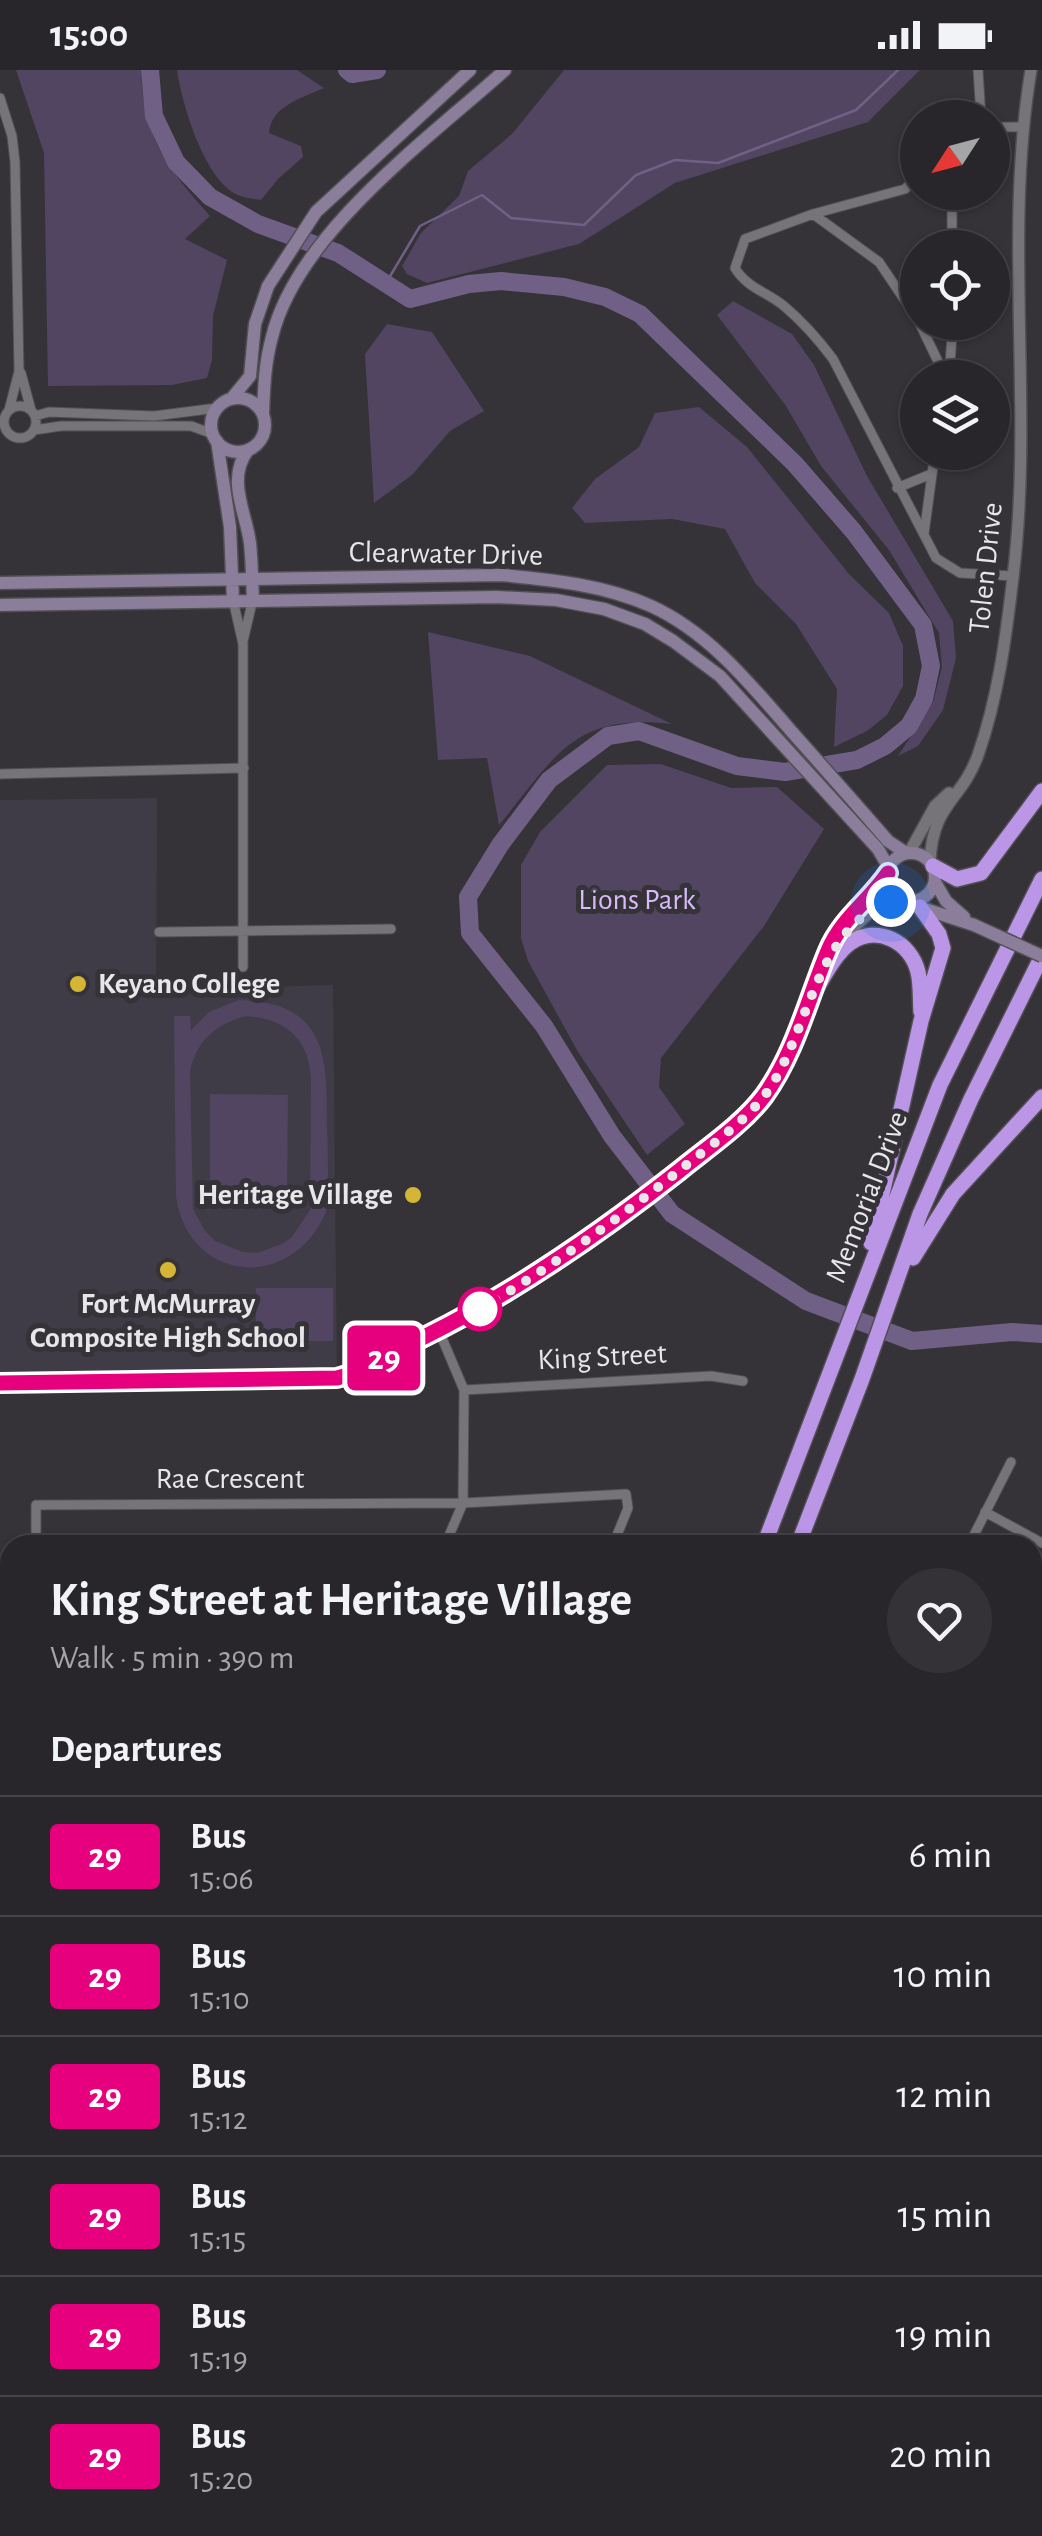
<!DOCTYPE html>
<html lang="en">
<head>
<meta charset="utf-8">
<style>
  body { margin:0; font-family:"Alegreya Sans",sans-serif; background:#343236; color:#f1f3f6; height:100vh; display:flex; flex-direction:column; font-size:38px; white-space:nowrap }
  * { box-sizing:border-box; margin:0 }
  p { font-size:32px; color:#a5a5a8 }
  .icon { flex:none; width:55px; height:55px; fill:none; stroke:currentColor; stroke-width:2; stroke-linecap:round; stroke-linejoin:round }
  .map { position:relative; flex:1; overflow:hidden }
  .sheet { position:absolute; left:0px; top:1465px; width:1042px; height:1002px; display:flex; flex-direction:column; background:#28262a; border-radius:30px 30px 0 0; box-shadow:0 2px 8px #0004,0 0 0 2px #444347 }
  .sheet>* { flex:none }
  .badge { padding:0 20px; border-radius:8px; font-size:35px; line-height:65px }
  .needle { width:65px; rotate:234deg }
  .buttons { position:absolute; left:900px; top:30px; display:grid; gap:20px }
  .buttons a { display:grid; place-items:center; width:110px; height:110px; border-radius:50%; background:#28262a; box-shadow:0 2px 8px #0004,0 0 0 2px #444347; font-size:50px }
  .you { position:absolute; width:50px; height:50px; margin:-25px; border:8px solid #fff; border-radius:50%; background:#1a73e8; box-shadow:0 0 0 15px #1a73e833 }
  .map>.badge { position:absolute; translate:-50% -50%; box-shadow:0 0 0 5px #fff }
  h2 { padding:0 50px; font-size:38px; line-height:90px }
  .round { display:grid; place-items:center; flex:none; width:105px; height:105px; border-radius:52px; background:#343236 }
  .summary { display:flex; align-items:center; justify-content:space-between; height:170px; padding:0 50px }
  h1 { font-size:48px; font-weight:600; line-height:75px }
  ul { padding:0; list-style:none }
  li { display:flex; align-items:center; gap:30px; height:120px; padding:0 50px; border-top:2px solid #444347 }
  li div { flex:1 }
  li b { display:block; font-size:38px }
  li em { font-style:normal }
  li .badge { min-width:110px; font-weight:700; text-align:center }
  .status { display:flex; justify-content:space-between; align-items:center; height:70px; padding:0 50px; background:#28262a; direction:ltr }
  .status svg { height:28px; fill:currentColor }
  .map>svg:first-child { display:block }
  .built { fill:#403c47 }
  .green { fill:#514561; fill-rule:evenodd }
  .lines { fill:none; stroke-linecap:round; stroke-linejoin:round }
  .stream { stroke:#716086; stroke-width:2.5 }
  .river { stroke:#716086; stroke-width:18 }
  .minor-casing { stroke:#514f54; stroke-width:11 }
  .tertiary-casing { stroke:#514f54; stroke-width:14 }
  .secondary-casing { stroke:#514f54; stroke-width:15 }
  .motorway-casing { stroke:#514f54; stroke-width:18 }
  .minor { stroke:#767379; stroke-width:9 }
  .tertiary { stroke:#767379; stroke-width:11 }
  .secondary { stroke:#8b7e9a; stroke-width:12 }
  .motorway { stroke:#bb96e6; stroke-width:15 }
  .secondary-bridge-casing { stroke:#514f54; stroke-width:15; stroke-linecap:butt }
  .secondary-bridge { stroke:#8b7e9a; stroke-width:12 }
  .line-casing { stroke:#fff; stroke-width:22 }
  .line { stroke:#e6007e; stroke-width:15 }
  .walk { stroke:#e7e6e9; stroke-width:10; stroke-dasharray:0 18 }
  .poi-dot { fill:#d5b535; stroke:#353238; stroke-width:4 }
  .stop-dot { fill:#fff; stroke:#e6007e; stroke-width:5 }
  .labels { text-anchor:middle; dominant-baseline:central; stroke-width:10; stroke-linejoin:round; paint-order:stroke }
  .street-label { font-size:30px; fill:#e7e6e9; stroke:#353238 }
  .park-label { font-size:30px; fill:#d6baf9; stroke:#353238 }
  .poi-label { font-size:30px; font-weight:bold; fill:#e7e6e9; stroke:#353238; text-anchor:start }
</style>
</head>
<body>
<div class="status"><b>15:00</b><svg viewBox="0 0 49 12"><path d="M0 12V9h3v3zM5 12V6h3v6zM10 12V3h3v9zM15 12V0h3v12zM26 1h20v11H26zM47 4h2v5h-2z"/></svg></div>
<div class="map">
<svg width="1042" height="2466" viewBox="0 0 1042 2466">
  <rect width="100%" height="100%" fill="#353238"/>
  <path class="built" d="M157,728L156,920L333,915L337,1308L0,1313V730Z
    M0,2274H10V2458H184V2466H0Z"/>
  <path class="green" d="M16,0H141C143,68 167,97 210,146L185,169L227,190L213,246L212,290L207,308L172,315L48,316L44,83Z
    M177,0H297L324,18C302,28 271,36 269,63L301,76L303,87L278,109L261,130C254,129 244,128 238,125C204,110 182,34 177,0Z
    M564,0H920L868,52L675,113L579,174L427,213L407,204L402,196L421,163L459,126L468,101L512,64Z
    M733,231L792,264L814,295L867,406L953,551L956,588L943,640L918,676L898,686L933,632L942,597L939,563L889,480L821,396L786,336L717,245Z
    M387,254L432,262L484,341L450,361L412,405L374,433L365,284Z
    M699,337L747,377L849,504L889,543L903,576V616L887,645L867,661L834,677L837,619L796,554L755,513L725,459L672,449L585,453L572,438L595,409L639,377L655,343Z
    M428,562L530,586L672,654C573,643 556,686 499,755L487,688L438,690Z
    M661,694L731,718L777,717L824,759L764,856L661,988L659,1017L685,1054L647,1085L578,982L528,891L521,868V795L540,762L607,695Z
    M239,930C327,933 327,985 327,1056C328,1085 329,1114 326,1142C291,1223 188,1213 176,1126L174,946H190L191,960L209,942ZM246,946C285,948 309,969 311,1008L310,1140L292,1167L282,1174L257,1183L243,1182L215,1171L205,1161L193,1139L190,1001C197,970 216,954 246,946Z
    M210,1024L288,1025L287,1130L210,1129Z
    M256,1218H333V1271H256Z
    M1033,1810H1042V2466H1004L995,2458H1032Z
    M701,2458H959L967,2466H701Z"/>
  <g class="lines">
    <path class="stream" d="M386,213L420,156L482,125L511,148L584,155L636,105L675,90L718,93L856,40L898,0"/>
    <path class="river" d="M150,0L154,46L176,92L210,127L258,154L338,183L410,229L469,214L501,211L564,217L605,227L640,244L795,394L854,462L923,555L931,596L924,629L909,656L885,676L857,690L785,702L737,696L639,661L608,666L549,710L500,775L468,827L470,863L544,956L612,1066L672,1144L806,1231L912,1271L1012,1262L1042,1264
      M347,0L352,4L377,0"/>
    <g class="minor-casing">
      <path id="minor" d="M978,0L981,48
        M0,28L12,66L15,92L19,301L9,340
        M992,57H1023
        M918,106L905,119L813,144L745,169L735,198C747,218 767,222 784,236C803,252 818,269 833,289L936,488L960,503L1013,506
        M952,122V178
        M813,144L879,192L918,250
        M919,252L946,308
        M21,303L31,340
        M949,308L953,252
        M4 352a16 16 0 1 1 32 0a16 16 0 1 1-32 0Z
        M35,346L49,342L154,346L217,338
        M34,360L61,356H191L213,364
        M897,418L931,404
        M924,464L935,382
        M233,530L243,574V897
        M243,571L253,529
        M0,704L244,698
        M159,862L391,859
        M439,1261L464,1320L463,1433L445,1475
        M464,1320L711,1306L743,1311
        M985,1442L1042,1473
        M36,1475V1435L463,1433L626,1424L628,1438L613,1475
        M969,1475L1011,1392
        M0,1626H10
        M1032,1648L1042,1644
        M1032,1667L1042,1715
        M0,1771H10
        M0,1949L10,1948
        M0,2030L10,2031
        M6,2182L10,2185
        M184,2466V2458"/>
    </g>
    <g class="tertiary-casing">
      <path id="tertiary" d="M909,783L935,736L949,723
        M930,793C932,733 961,732 978,685C998,628 1006,567 1013,507C1034,339 1003,167 1031,0
        M845,866L873,839L904,830
        M822,902C837,854 862,842 888,803
        M0,1313L320,1309L361,1301L462,1250L540,1203L636,1135L713,1074L762,1029L775,1009L815,919
        M683,2466V2458"/>
    </g>
    <g class="secondary-casing">
      <path id="secondary" d="M232,328L250,306L255,254L268,216L316,142L470,0
        M211 355a27 27 0 1 1 54 0a27 27 0 1 1-54 0Z
        M263,343C264,317 265,292 272,267C297,164 428,69 505,0
        M217,371L230,457L233,530
        M248,380C226,409 246,442 250,473C252,491 252,511 253,529
        M0,513L502,505C553,510 604,515 651,536C710,563 751,615 792,662C824,698 856,734 888,771L906,783
        M0,535L497,527L556,530L604,539L645,554L673,571L720,606L878,779L889,798
        M887 807a24 24 0 1 1 48 0a24 24 0 1 1-48 0Z
        M935,812L946,831L964,847
        M919,837L974,855"/>
    </g>
    <g class="motorway-casing">
      <path id="motorway" d="M933,796L957,809L981,803L1042,721
        M813,924C824,907 834,885 850,873C877,854 911,872 918,902C921,914 920,929 921,942
        M871,1173L921,951L943,878L939,864L920,837
        M913,1188L953,1124L1042,1027
        M764,1475L940,1015L1042,809
        M798,1475L862,1309L920,1144L971,1029L1042,886
        M592,2458V2466
        M406,2466L409,2458
        M507,2466L508,2458
        M527,2466L528,2458"/>
    </g>
    <use href="#minor" class="minor"/>
    <use href="#tertiary" class="tertiary"/>
    <use href="#secondary" class="secondary"/>
    <use href="#motorway" class="motorway"/>
    <g class="secondary-bridge-casing">
      <path id="secondary-bridge" d="M974,855L1042,886"/>
    </g>
    <use href="#secondary-bridge" class="secondary-bridge"/>
  </g>
  <g class="lines">
    <g class="line-casing">
      <path id="line" d="M0,1313L337,1308C369,1299 396,1281 426,1266C517,1221 599,1164 679,1101C707,1078 742,1055 764,1026C795,983 808,929 828,881C841,849 869,831 888,803"/>
    </g>
    <use href="#line" class="line"/>
    <path class="walk" d="M480,1239C550,1198 616,1150 680,1100C707,1078 738,1057 761,1030C808,974 813,856 891,832"/>
  </g>
  <g class="poi-dot">
    <circle cx="78" cy="914" r="10"/>
    <circle cx="413" cy="1125" r="10"/>
    <circle cx="168" cy="1200" r="10"/>
  </g>
  <circle class="stop-dot" cx="480" cy="1239" r="20"/>
  <g class="labels">
    <g class="street-label">
      <text transform="translate(446 484) rotate(1)">Clearwater Drive</text>
      <text transform="translate(986 498) rotate(-84)">Tolen Drive</text>
      <text transform="translate(867 1127) rotate(-69)">Memorial Drive</text>
      <text transform="translate(602 1287) rotate(-3)">King Street</text>
      <text x="230" y="1409">Rae Crescent</text>
    </g>
    <g class="park-label">
      <text x="637" y="830">Lions Park</text>
    </g>
    <g class="poi-label">
      <text x="98" y="914">Keyano College</text>
      <text x="393" y="1125" text-anchor="end">Heritage Village</text>
      <text x="168" y="1234" text-anchor="middle">Fort McMurray<tspan x="168" dy="34">Composite High School</tspan></text>
    </g>
  </g>
</svg>
<div class="buttons">
<a><svg class="needle" viewBox="-14 -14 28 28"><path d="M0-13l5 13h-10z" fill="#e53935"/><path d="M0 13l5-13h-10z" fill="#a5a5a8"/></svg></a>
<a><svg class="icon" aria-label="locate" viewBox="0 0 24 24"><circle cx="12" cy="12" r="6"/><path d="M12 2v4M12 18v4M2 12h4M18 12h4"/></svg></a>
<a><svg class="icon" aria-label="layers" viewBox="0 0 24 24"><path d="M12 4l9 5-9 5-9-5zM3 14l9 5 9-5"/></svg></a>
</div>
<div class="you" style="left:891px;top:832px"></div>
<b class="badge" style="left:384px;top:1288px;background:#e6007e;color:#fff">29</b>
<section class="sheet">
<div class="summary"><div><h1>King Street at Heritage Village</h1><p>Walk · 5 min · 390 m</p></div><a class="round"><svg class="icon" aria-label="heart" viewBox="0 0 24 24"><path d="M12 20l-8-8c-3-5 5-10 8-4 3-6 11-1 8 4z"/></svg></a></div>
<h2>Departures</h2>
<ul>
<li><span class="badge" style="background:#e6007e;color:#fff">29</span><div><b>Bus</b><p>15:06</p></div><em>6 min</em></li>
<li><span class="badge" style="background:#e6007e;color:#fff">29</span><div><b>Bus</b><p>15:10</p></div><em>10 min</em></li>
<li><span class="badge" style="background:#e6007e;color:#fff">29</span><div><b>Bus</b><p>15:12</p></div><em>12 min</em></li>
<li><span class="badge" style="background:#e6007e;color:#fff">29</span><div><b>Bus</b><p>15:15</p></div><em>15 min</em></li>
<li><span class="badge" style="background:#e6007e;color:#fff">29</span><div><b>Bus</b><p>15:19</p></div><em>19 min</em></li>
<li><span class="badge" style="background:#e6007e;color:#fff">29</span><div><b>Bus</b><p>15:20</p></div><em>20 min</em></li>
</ul>
</section>
</div>
</body>
</html>
